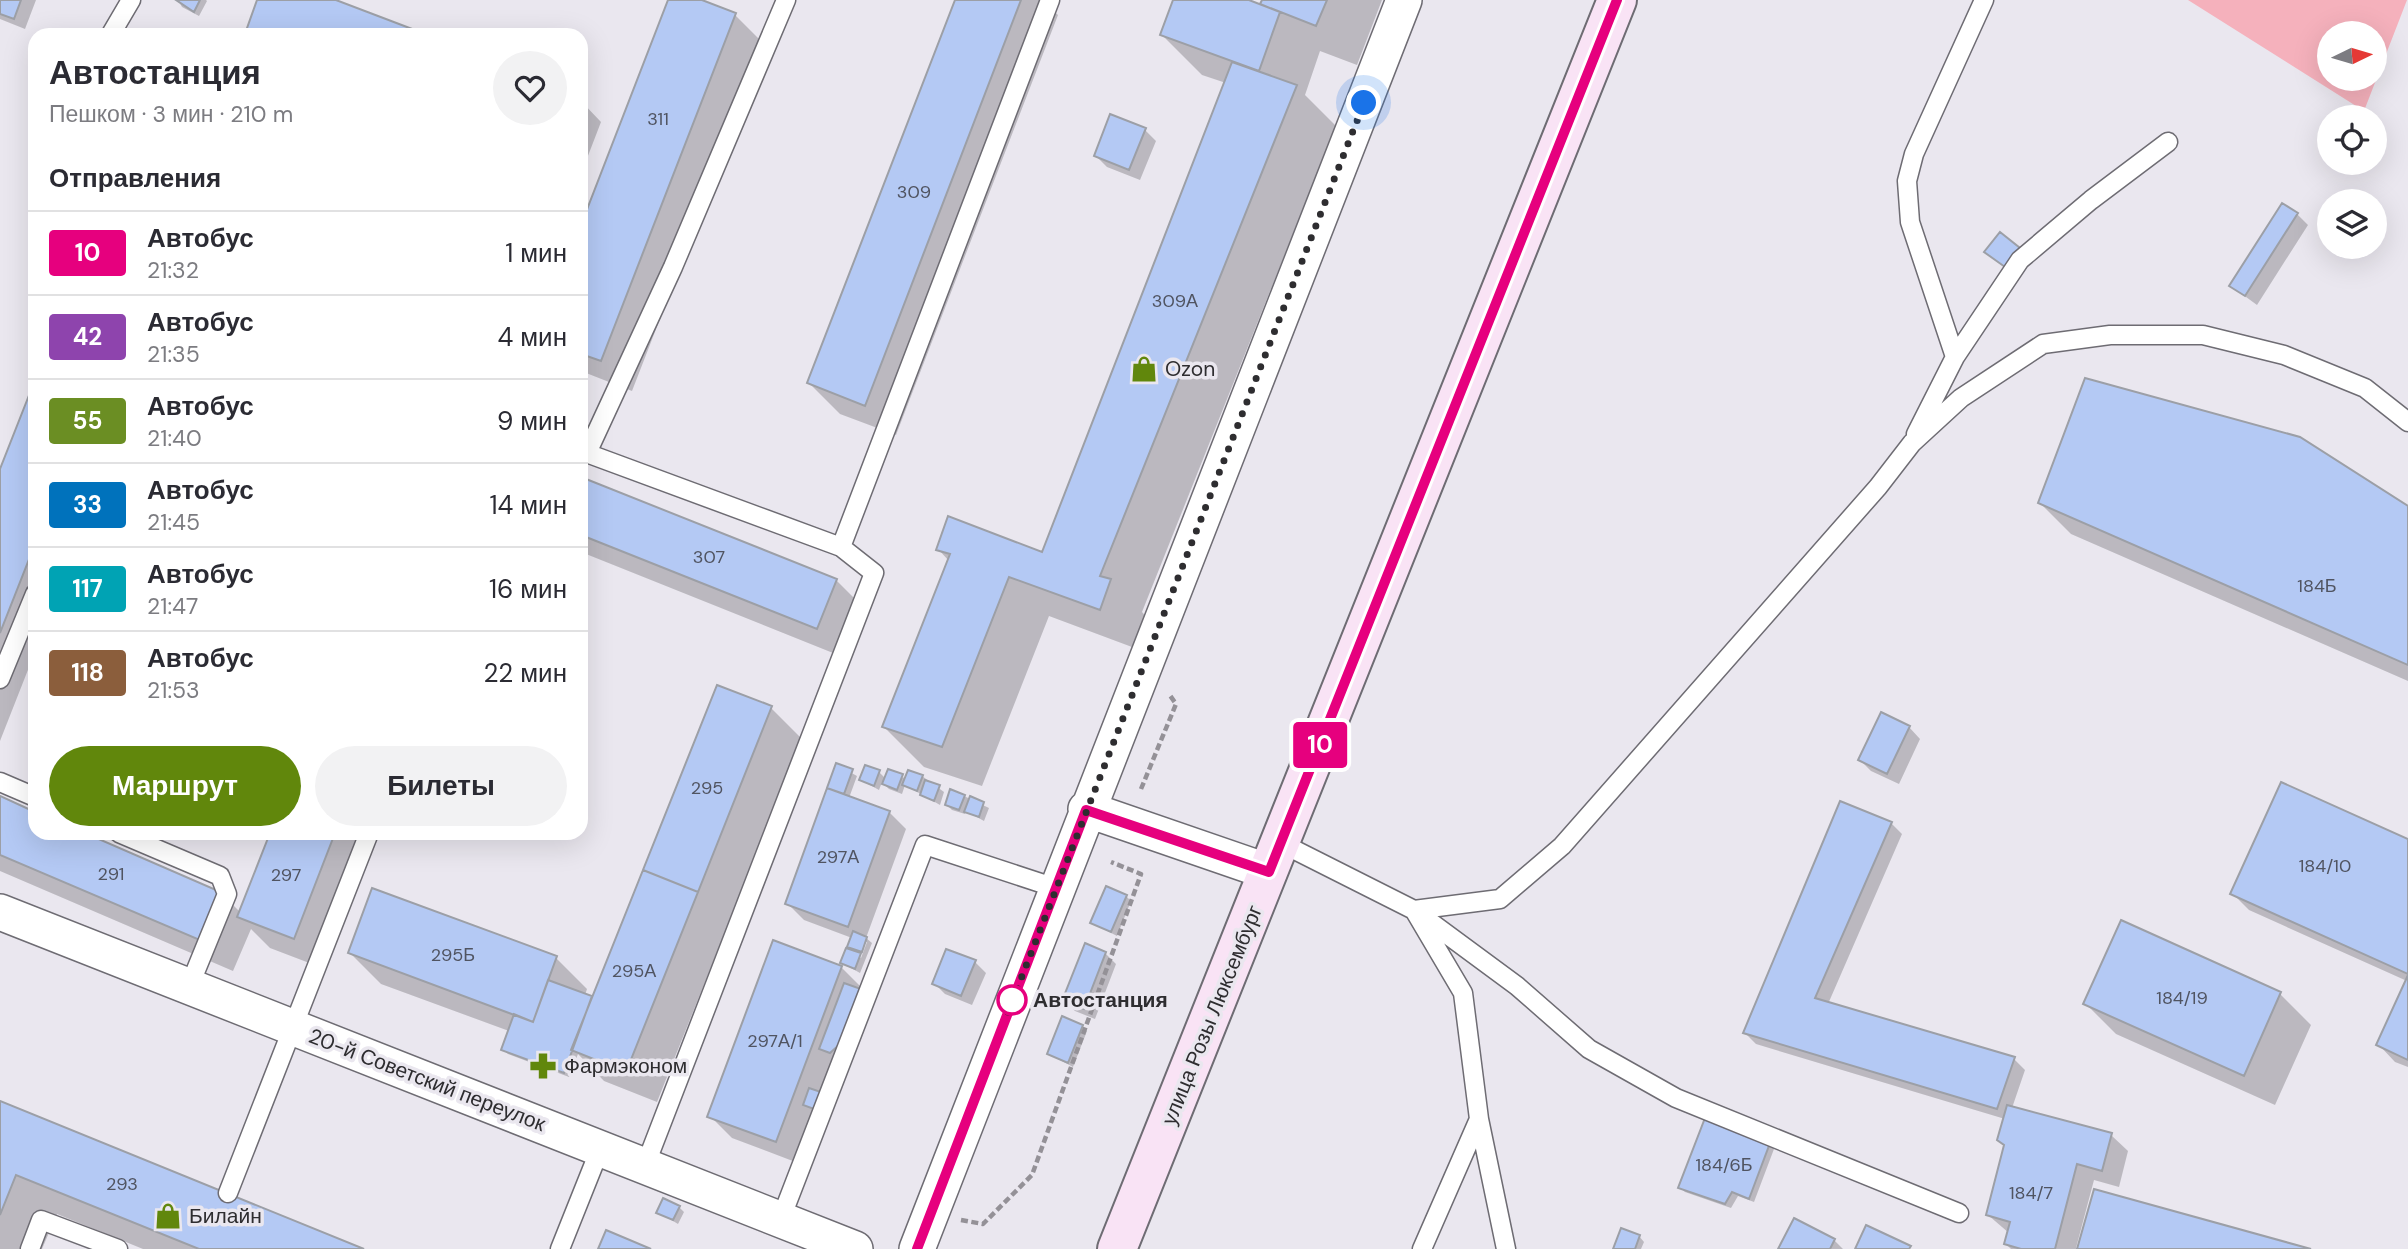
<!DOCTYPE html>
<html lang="ru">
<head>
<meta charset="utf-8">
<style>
  body { margin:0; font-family:"DM Sans",sans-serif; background:#f2f2f3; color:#2b2b33; height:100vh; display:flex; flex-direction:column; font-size:26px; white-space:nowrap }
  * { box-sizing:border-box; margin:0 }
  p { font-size:23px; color:#7c7c81 }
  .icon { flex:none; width:38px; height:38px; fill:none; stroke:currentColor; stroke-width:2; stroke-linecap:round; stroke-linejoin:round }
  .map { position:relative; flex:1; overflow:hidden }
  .side { position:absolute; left:28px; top:28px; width:560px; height:812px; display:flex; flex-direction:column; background:#fff; border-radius:21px; box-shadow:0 7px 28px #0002 }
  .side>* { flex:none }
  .badge { padding:0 14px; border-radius:5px; font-size:24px; line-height:46px }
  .needle { width:46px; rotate:85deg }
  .tools { position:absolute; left:2317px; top:21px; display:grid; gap:14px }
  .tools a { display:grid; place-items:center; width:70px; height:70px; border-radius:50%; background:#fff; box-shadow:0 7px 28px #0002; font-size:35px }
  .you { position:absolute; width:35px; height:35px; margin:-18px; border:5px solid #fff; border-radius:50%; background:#1a73e8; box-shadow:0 0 0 10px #1a73e833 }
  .map>.badge { position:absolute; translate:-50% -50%; box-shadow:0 0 0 4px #fff }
  h2 { padding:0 21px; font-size:26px; line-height:63px }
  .round { display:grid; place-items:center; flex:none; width:74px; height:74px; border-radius:37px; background:#f2f2f3 }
  .head { display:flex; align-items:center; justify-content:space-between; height:119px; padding:0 21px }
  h1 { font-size:33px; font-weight:700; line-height:52px }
  .button { display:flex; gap:14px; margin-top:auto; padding:14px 21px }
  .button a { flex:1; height:80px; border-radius:42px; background:#61870c; color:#fff; font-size:28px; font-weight:700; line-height:80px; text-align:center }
  .button a+a { background:#f2f2f3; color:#2b2b33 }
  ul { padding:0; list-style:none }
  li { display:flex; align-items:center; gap:21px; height:84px; padding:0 21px; border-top:2px solid #e1e1e2 }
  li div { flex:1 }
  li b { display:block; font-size:26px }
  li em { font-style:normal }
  li .badge { min-width:77px; font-weight:700; text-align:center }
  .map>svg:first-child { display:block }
  .green { fill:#f5b1bc; fill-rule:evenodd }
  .shadow { fill:#0003; fill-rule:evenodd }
  .building { fill:#b4c9f4; stroke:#9c9fa6; stroke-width:2 }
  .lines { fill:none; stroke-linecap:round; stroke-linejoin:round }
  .service-casing { stroke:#6e6c73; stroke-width:21 }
  .minor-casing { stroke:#6e6c73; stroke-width:38 }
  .secondary-casing { stroke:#6e6c73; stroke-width:42 }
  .path { stroke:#949197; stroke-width:4.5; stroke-dasharray:7 3.5; stroke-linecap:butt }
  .service { stroke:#fff; stroke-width:18 }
  .minor { stroke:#fff; stroke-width:35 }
  .secondary { stroke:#f9e3f5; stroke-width:38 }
  .line-casing { stroke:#fff; stroke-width:16 }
  .line { stroke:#e6007e; stroke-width:10 }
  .walk { stroke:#2e2d30; stroke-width:7; stroke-dasharray:0 12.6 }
  .stop-dot { fill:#fff; stroke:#e6007e; stroke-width:3.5 }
  .labels { text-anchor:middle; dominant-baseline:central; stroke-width:7; stroke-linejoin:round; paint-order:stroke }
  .number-label { font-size:18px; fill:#505461 }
  .poi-label { font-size:21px; fill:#2e2d30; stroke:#eae7ef; text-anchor:start }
  .stop-label { font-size:21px; font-weight:bold; fill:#2e2d30; stroke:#eae7ef; text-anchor:start }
  .street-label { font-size:21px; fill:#2e2d30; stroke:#eae7ef }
</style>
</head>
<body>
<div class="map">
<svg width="2408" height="1249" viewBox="0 0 2408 1249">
  <rect width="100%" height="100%" fill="#eae7ef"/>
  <path class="green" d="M2188,0H2407L2364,111ZM2329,33H2375V79H2329Z"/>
  <path class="shadow" d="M0,0H36L25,29L0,19Z
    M178,0H206L207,1L199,16L182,7Z
    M670,0H698L735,15L766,46L632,391L581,371V230Z
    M956,0H1043L1058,15L896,435L840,414L809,383Z
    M1175,0H1243L1261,6L1264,0H1382L1357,65L1320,51L1305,95L1336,126L1142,612L1150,621L1140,650L1049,616L982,786L924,767L884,727L949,561L938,549L1043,554L1226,83L1202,75L1162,35Z
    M581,101L601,122L581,174Z
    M1145,130L1156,141L1140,180L1107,167L1096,156Z
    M2297,214L2308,225L2257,305L2231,286Z
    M35,385V652L0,741V474Z
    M581,479L836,580L867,611L848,659L581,552Z
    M2040,503L2408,508V681L2071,534Z
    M771,708L802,739L657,1102L604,1081L578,1054L569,1077L508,1054L503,1049L509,1031L381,984L350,953L373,890L556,958L587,989L585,995L593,999Z
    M1909,727L1920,739L1899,784L1871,771L1860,760Z
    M837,765L857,776L849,798L889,812L906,829L866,938L872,943L860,973L842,963L856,954L849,946L852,938L804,920L787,903ZM863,942H867L861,958L858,956Z
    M879,772L886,779L922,776L944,792L940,805L905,785L902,794L889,789L882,782L879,790L861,780Z
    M964,796L989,808L984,821L966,811L965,814L952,810L947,805Z
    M0,798L35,813V833H80L222,894L241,913L272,833H378L325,969L270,948L251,929L233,971L0,871Z
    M1891,823L1902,834L1828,1004L2014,1059L2025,1070L2012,1108L2111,1135L2128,1151L2119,1187L2094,1180L2076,1248L2305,1249H2011L2006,1244L2009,1233L1988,1215L2006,1146L2005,1119L1756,1044L1745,1033Z
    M2408,841V1067L2395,1062L2379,1045L2407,981L2249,910L2232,893Z
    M1126,896L1131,901L1117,936L1092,923Z
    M1105,953L1116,964L1095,1019L1075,1011L1064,1000Z
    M975,962L986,973L972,1005L945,994L934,983Z
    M841,967L863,989L798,1163L732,1138L710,1116Z
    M2280,994L2311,1025L2275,1105L2116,1034L2085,1003Z
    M1082,1026L1087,1031L1073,1067L1049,1054Z
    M0,1103L359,1249H143L57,1214L42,1249H0Z
    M1769,1144L1774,1149L1754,1202L1738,1196L1731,1208L1685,1192L1680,1187Z
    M679,1207L684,1212L678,1224L658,1212Z
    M1639,1236L1644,1242L1641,1249H1615Z
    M1834,1240L1843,1249H1780Z"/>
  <path class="building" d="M0,0H21L14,19L0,14Z
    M176,0H200L194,12Z
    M257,0H336L428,35H257L246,31Z
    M668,0H702L736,13L601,361L581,354V225Z
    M955,0H1021L865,406L807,383Z
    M1173,0H1249L1280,12L1259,71L1160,35Z
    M1262,0H1327L1316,26L1260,4Z
    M1232,62L1297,85L1100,576L1111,579L1100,610L1009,577L942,747L882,727L950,554L936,550L948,516L1042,552Z
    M1110,114L1146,128L1129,170L1094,156Z
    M2282,203L2298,213L2245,296L2229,286Z
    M2000,232L2020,248L2005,267L1984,252Z
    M2085,378L2300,437L2408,506V665L2038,503Z
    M35,380V544L0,633V469Z
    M581,477L837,579L817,629L581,535Z
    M717,685L772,706L698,892L643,870Z
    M1881,712L1910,726L1887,774L1858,760Z
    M836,763L853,769L844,794L827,788Z
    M865,765L880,770L874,786L859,780Z
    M888,769L903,774L897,790L882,784Z
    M908,770L923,775L917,791L902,785Z
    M925,780L940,785L934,801L920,795Z
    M2281,782L2408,839V974L2230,894Z
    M827,788L890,811L848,927L785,904Z
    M950,789L965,795L959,810L945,805Z
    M0,796L35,812V833H85L223,893L202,941L0,855Z
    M970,796L984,802L979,817L964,812Z
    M1840,801L1892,822L1815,998L2015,1057L1997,1109L1743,1033Z
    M270,833H335L294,939L237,917Z
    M643,870L698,892L626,1072L571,1050Z
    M1106,886L1127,895L1111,932L1090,923Z
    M372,888L557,956L533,1022L348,953Z
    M2121,920L2281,992L2244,1076L2083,1004Z
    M853,931L867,937L862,952L847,947Z
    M773,940L842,966L776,1142L707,1117Z
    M1085,943L1106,952L1084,1009L1062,1001Z
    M846,948L861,953L855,969L840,963Z
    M946,949L976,960L961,996L932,984Z
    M2408,975V1060L2376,1045Z
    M548,980L592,996L564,1073L501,1050L514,1014L533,1022Z
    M844,983L861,989L840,1044L830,1053L819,1049Z
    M1062,1016L1083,1025L1068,1063L1047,1054Z
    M809,1088L821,1092L814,1109L803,1105Z
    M0,1101L364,1249H199L16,1175L0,1215Z
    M2007,1105L2112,1133L2102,1171L2077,1164L2055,1249H2021L2004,1244L2010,1222L1986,1215L2004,1145L1997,1140Z
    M1705,1118L1770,1143L1749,1199L1732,1192L1725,1204L1678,1188Z
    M2094,1189L2311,1249H2077Z
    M663,1198L680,1206L673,1220L656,1213Z
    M1794,1218L1835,1239L1830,1249H1778Z
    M1866,1225L1911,1246L1909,1249H1855Z
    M1621,1228L1640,1235L1635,1249H1613Z
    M606,1230L651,1249H598Z"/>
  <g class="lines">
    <g class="service-casing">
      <path id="service" d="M111,34L131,0
        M1955,357L1910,222L1907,181L1914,154L1984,0
        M1916,434L1955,357L2020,260L2091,200L2168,142
        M581,451L841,547L874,573L645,1166
        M587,453L673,267L786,0
        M841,547L1050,0
        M0,679L35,594
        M0,782L35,797
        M119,833L220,876L227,894L189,987
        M1281,843L1414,910L1463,993L1479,1119L1422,1249
        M1479,1119L1506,1249
        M228,1193L369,833
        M1959,1213L1676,1098L1589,1049L1517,986L1414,910L1500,899L1562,846L1878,487L1912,443L1961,398L2043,344L2110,335H2203L2284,355L2365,388L2408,422
        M780,1221L925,845L1056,888
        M30,1249L41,1220L118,1249
        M560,1249L600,1149"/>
    </g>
    <g class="minor-casing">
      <path id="minor" d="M1086,809L1269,872
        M0,912L855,1249
        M917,1249L1404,0"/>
    </g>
    <g class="secondary-casing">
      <path id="secondary" d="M1117,1249L1617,0"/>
    </g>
    <path class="path" d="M1141,789L1176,704L1169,694
      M961,1220L983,1224L1032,1175L1141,874L1111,862"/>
    <use href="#service" class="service"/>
    <use href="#minor" class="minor"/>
    <use href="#secondary" class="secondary"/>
  </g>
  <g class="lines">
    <g class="line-casing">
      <path id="line" d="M917,1249L1086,810L1269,872L1617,0"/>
    </g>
    <use href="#line" class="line"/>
    <path class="walk" d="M1012,1000L1008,1012L1364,103"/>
  </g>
  <defs>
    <g id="shop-bare" transform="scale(2.1)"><path d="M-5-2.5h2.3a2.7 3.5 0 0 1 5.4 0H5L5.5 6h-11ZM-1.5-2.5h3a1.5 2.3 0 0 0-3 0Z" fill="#61870c" stroke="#eae7ef" stroke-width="2.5" paint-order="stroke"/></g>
    <g id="pharmacy-bare" transform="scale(2.1)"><path d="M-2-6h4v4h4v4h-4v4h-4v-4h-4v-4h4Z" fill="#61870c" stroke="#eae7ef" stroke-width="2.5" paint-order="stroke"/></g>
  </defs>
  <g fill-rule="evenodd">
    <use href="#shop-bare" x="1144" y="369"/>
    <use href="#pharmacy-bare" x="543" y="1066"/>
    <use href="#shop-bare" x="168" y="1216"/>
  </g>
  <circle class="stop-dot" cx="1012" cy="1000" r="14"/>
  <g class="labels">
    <g class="number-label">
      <text x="658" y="119">311</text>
      <text x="914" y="192">309</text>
      <text x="1175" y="301">309А</text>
      <text x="709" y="557">307</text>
      <text x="2317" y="586">184Б</text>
      <text x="707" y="788">295</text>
      <text x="838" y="857">297А</text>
      <text x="2325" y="866">184/10</text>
      <text x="111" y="874">291</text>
      <text x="286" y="875">297</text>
      <text x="453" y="955">295Б</text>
      <text x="634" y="971">295А</text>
      <text x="2182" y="998">184/19</text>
      <text x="775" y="1041">297А/1</text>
      <text x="1724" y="1165">184/6Б</text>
      <text x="122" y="1184">293</text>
      <text x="2031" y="1193">184/7</text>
    </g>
    <g class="poi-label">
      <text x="1165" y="369">Ozon</text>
      <text x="564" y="1066">Фармэконом</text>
      <text x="189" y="1216">Билайн</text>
    </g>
    <g class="stop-label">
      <text x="1033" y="1000">Автостанция</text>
    </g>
    <g class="street-label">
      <text transform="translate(1212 1015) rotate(-68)">улица Розы Люксембург</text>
      <text transform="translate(427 1080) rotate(21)">20-й Советский переулок</text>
    </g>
  </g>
</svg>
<div class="tools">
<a><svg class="needle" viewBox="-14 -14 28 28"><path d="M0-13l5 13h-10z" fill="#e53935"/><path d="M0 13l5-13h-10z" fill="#7c7c81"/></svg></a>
<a><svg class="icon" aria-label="locate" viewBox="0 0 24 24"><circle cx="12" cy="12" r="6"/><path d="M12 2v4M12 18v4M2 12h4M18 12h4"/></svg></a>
<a><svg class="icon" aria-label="layers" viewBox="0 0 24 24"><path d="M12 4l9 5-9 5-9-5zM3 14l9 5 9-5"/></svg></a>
</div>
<div class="you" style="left:1364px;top:103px"></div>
<b class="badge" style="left:1320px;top:745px;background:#e6007e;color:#fff">10</b>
<section class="side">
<div class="head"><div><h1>Автостанция</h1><p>Пешком · 3 мин · 210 m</p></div><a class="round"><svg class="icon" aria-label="heart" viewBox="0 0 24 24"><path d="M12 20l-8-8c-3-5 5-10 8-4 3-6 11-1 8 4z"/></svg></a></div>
<h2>Отправления</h2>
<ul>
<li><span class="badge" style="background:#e6007e;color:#fff">10</span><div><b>Автобус</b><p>21:32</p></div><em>1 мин</em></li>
<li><span class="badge" style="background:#8e44ad;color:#fff">42</span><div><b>Автобус</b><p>21:35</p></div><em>4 мин</em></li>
<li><span class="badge" style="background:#6b8e23;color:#fff">55</span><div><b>Автобус</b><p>21:40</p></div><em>9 мин</em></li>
<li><span class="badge" style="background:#0072bc;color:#fff">33</span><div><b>Автобус</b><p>21:45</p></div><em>14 мин</em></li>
<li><span class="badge" style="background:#00a3b4;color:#fff">117</span><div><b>Автобус</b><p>21:47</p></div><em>16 мин</em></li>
<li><span class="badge" style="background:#8b5e3c;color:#fff">118</span><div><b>Автобус</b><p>21:53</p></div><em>22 мин</em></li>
</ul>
<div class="button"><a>Маршрут</a><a>Билеты</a></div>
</section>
</div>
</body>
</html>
